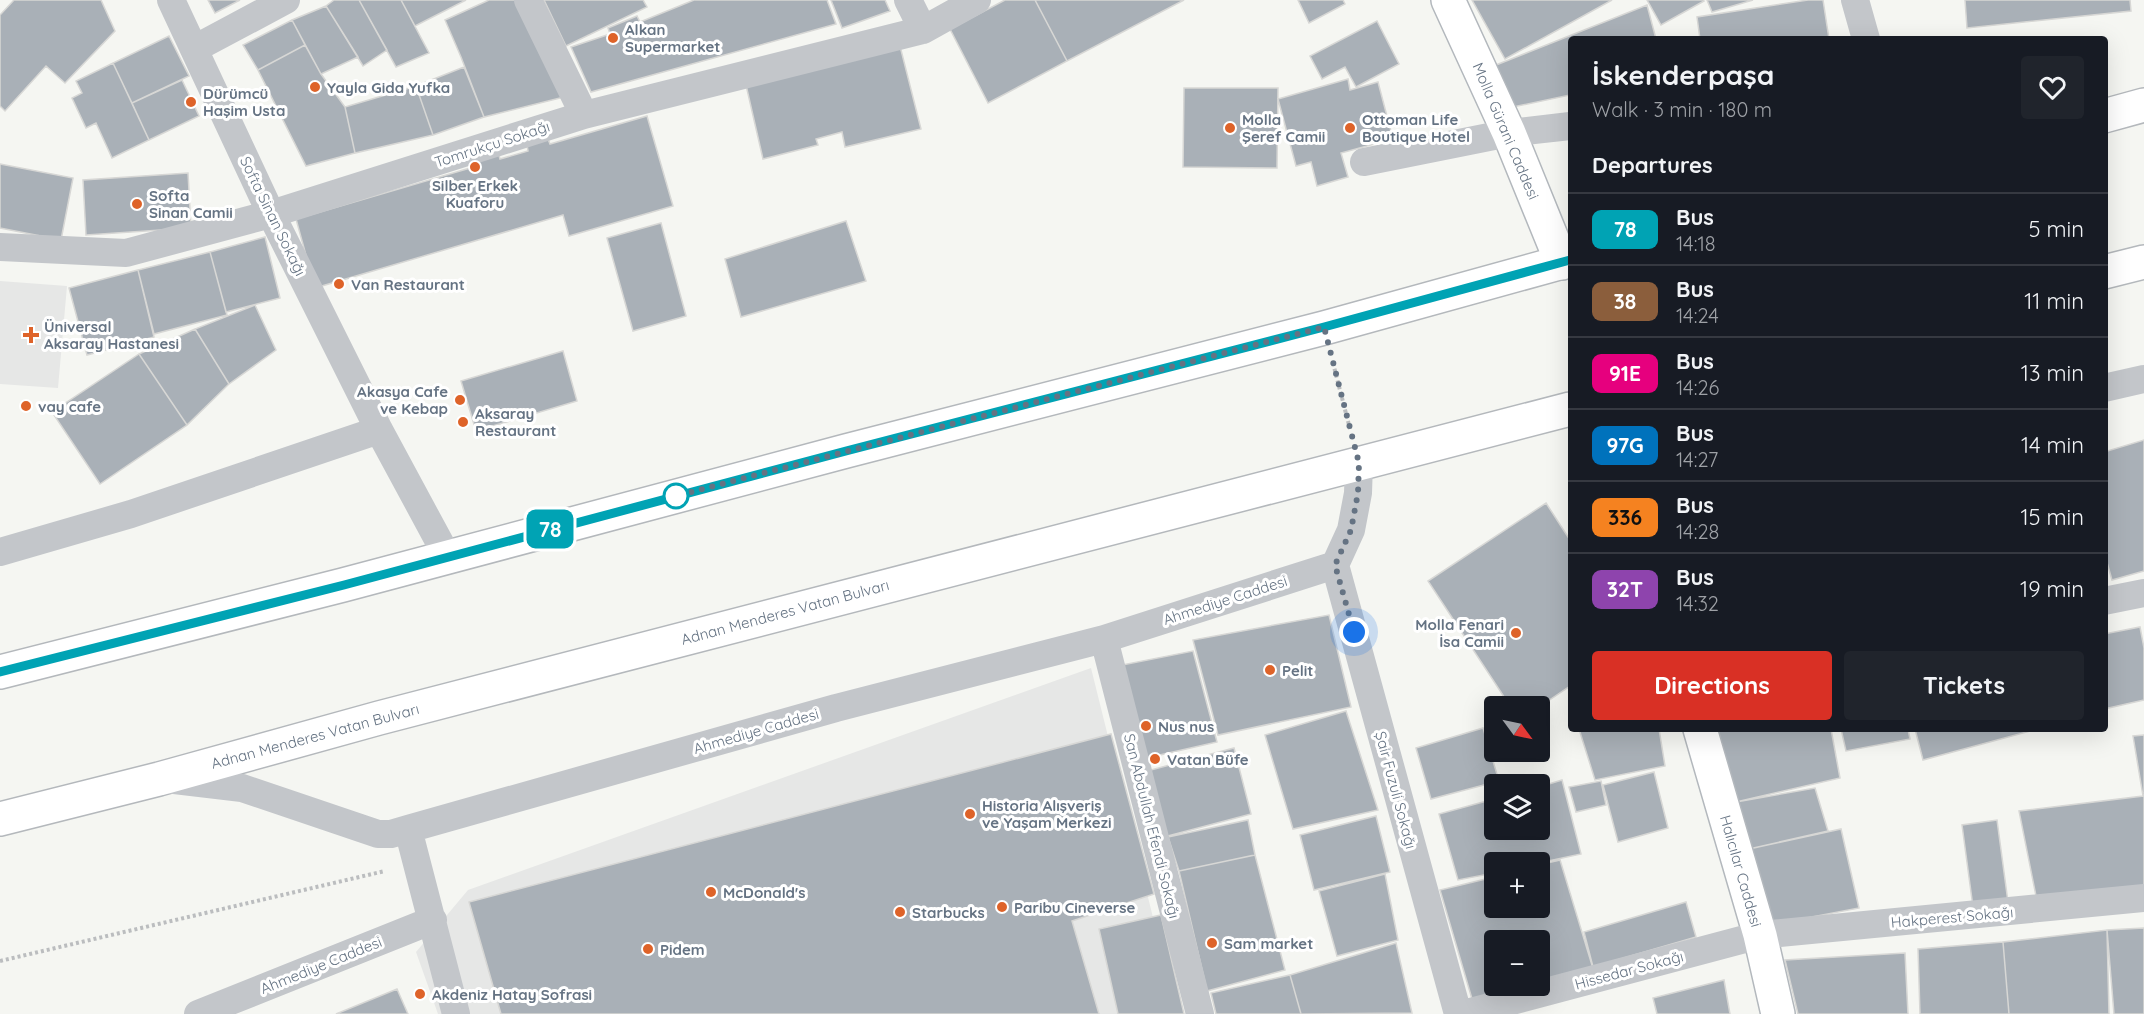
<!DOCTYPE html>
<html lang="en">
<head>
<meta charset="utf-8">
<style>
  body { margin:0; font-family:Quicksand,sans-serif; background:#20242c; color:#f1f3f6; height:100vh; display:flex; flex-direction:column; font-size:22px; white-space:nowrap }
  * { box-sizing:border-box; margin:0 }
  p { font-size:20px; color:#9ea1a6 }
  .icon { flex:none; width:33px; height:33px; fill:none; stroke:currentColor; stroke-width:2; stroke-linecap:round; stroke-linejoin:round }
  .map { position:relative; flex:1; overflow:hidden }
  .details { position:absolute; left:1568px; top:36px; width:540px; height:696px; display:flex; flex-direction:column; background:#171b24; border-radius:6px; box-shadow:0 6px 24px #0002 }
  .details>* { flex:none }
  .badge { padding:0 12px; border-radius:9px; font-size:21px; line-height:39px }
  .needle { width:39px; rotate:123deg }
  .controls { position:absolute; left:1484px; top:696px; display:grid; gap:12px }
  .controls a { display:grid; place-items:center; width:66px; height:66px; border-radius:6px; background:#171b24; box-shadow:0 6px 24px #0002; font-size:30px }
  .you { position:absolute; width:30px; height:30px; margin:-15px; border:4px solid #fff; border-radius:50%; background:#1a73e8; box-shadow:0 0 0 9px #1a73e833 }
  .map>.badge { position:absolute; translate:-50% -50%; box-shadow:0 0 0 3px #fff }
  h2 { padding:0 24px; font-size:22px; line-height:54px }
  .round { display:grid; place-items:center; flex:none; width:63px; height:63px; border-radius:6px; background:#20242c }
  .overview { display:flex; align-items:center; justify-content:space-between; height:102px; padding:0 24px }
  h1 { font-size:28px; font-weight:700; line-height:45px }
  .action { display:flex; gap:12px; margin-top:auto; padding:12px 24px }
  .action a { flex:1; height:69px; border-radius:6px; background:#d93025; color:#fff; font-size:24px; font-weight:700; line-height:69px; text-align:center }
  .action a+a { background:#20242c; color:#f1f3f6 }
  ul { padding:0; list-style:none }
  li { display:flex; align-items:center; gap:18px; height:72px; padding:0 24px; border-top:2px solid #363941 }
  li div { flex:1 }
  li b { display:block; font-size:22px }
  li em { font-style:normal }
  li .badge { min-width:66px; font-weight:700; text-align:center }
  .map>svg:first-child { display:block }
  .built { fill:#e6e7e6 }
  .building { fill:#a9b0b7; stroke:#d7d7d5; stroke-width:1.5; fill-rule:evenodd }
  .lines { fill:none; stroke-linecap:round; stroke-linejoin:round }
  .secondary-casing { stroke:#b3b8bd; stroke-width:36 }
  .primary-casing { stroke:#b4b8bc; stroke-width:36 }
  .path { stroke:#bbbdbf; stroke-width:4; stroke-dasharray:3 3; stroke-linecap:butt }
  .street { stroke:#c3c6ca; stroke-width:28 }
  .secondary { stroke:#fff; stroke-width:33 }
  .primary { stroke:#fff; stroke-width:33 }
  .line-casing { stroke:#fff; stroke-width:14 }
  .line { stroke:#00a3b4; stroke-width:9 }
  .walk { stroke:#657383; stroke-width:6; stroke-dasharray:0 10.8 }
  .poi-dot { fill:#de6329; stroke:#fff; stroke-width:2 }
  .stop-dot { fill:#fff; stroke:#00a3b4; stroke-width:3 }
  .labels { text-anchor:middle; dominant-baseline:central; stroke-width:6; stroke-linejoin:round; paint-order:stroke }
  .poi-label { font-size:15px; font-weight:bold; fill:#657383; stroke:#fff; text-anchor:start }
  .street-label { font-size:15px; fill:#657383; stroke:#fff }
</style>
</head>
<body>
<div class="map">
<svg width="2144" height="1014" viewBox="0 0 2144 1014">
  <rect width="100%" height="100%" fill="#f5f6f2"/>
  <path class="built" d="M0,281L67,286L58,388L0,384Z
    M1091,668L1177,1014H438L416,952L468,890Z"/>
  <path class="building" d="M14,0H101L115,31L65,83L46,66L5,111L0,106V15Z
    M208,0H240L215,13Z
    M334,0H359L387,50L363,66L326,6Z
    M359,0H401L429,53L396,67Z
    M401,0H466L415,26Z
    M489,0H517L564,97L484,117L461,57L445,20Z
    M544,0H643L647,7L566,46Z
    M694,0H827L836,24L591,92L571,47L610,34L608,28L637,16L640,22Z
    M831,0H885L890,11L842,28Z
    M1005,0H1035L1067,61L988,103L950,29Z
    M1035,0H1184L1067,61Z
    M1298,0H1343L1345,4L1309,23Z
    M1472,0H1612L1505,59Z
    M1647,0H1703L1704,1L1661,25Z
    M1707,0H1753L1712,12Z
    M1808,0H1823L1829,39H1700L1697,17Z
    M1965,0H2130L2131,11L1967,28Z
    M1647,5L1656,39H1570V95L1508,108L1486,69Z
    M326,6L358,57L321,74L292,20Z
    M292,20L305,45L258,70L243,45Z
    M1377,21L1399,64L1356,87L1345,67L1322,79L1310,56Z
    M169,36L189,76L132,103L113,63Z
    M305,45L321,74L345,107L355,153L306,166L258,70Z
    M900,46L921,129L845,147L842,132L816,139L818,145L763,159L746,85Z
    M113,63L149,140L112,158L96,123L86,128L72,98L82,93L76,81Z
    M464,67L484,117L433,135L416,86Z
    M1348,79L1350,90L1378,82L1393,139L1341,153L1348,177L1317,186L1311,162L1296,166L1278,99Z
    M182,80L199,116L149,140L132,103Z
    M416,86L433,135L355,153L345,107Z
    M1184,88H1278L1277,168L1183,167Z
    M647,116L673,206L569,236L563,215L315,288L296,219L477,166L475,161L499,155L500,159L528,151L527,145L548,139L550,144Z
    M0,164L73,178L61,240L0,228Z
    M188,173L191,228L86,235L83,180Z
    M846,221L866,281L741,317L725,259Z
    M661,223L686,316L633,331L607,238Z
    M265,237L280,298L226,312L210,252Z
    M210,252L227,315L154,334L138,270Z
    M138,270L154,337L87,355L69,288Z
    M255,305L276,350L229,384L195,329Z
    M195,329L229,384L187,425L139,354Z
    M563,351L577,401L476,431L461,381Z
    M139,354L187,425L100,484L52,412Z
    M2144,440V571L2112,580L2104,552V452Z
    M1546,503L1570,540V686L1539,707L1510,706L1428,581Z
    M1329,615L1351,707L1218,735L1193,640Z
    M2140,627L2144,648V700L2104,709V634Z
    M1193,651L1217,742L1142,759L1122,665Z
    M1346,711L1378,810L1293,829L1265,735Z
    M1483,728L1499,781L1431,799L1416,748Z
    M1579,729H1659L1665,766L1595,780Z
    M1724,729H1831L1840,778L1736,802L1718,730Z
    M1841,729H1908L1910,739L1846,751Z
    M1915,729H2038L1923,760Z
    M1111,734L1154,894L1072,921L1099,1014H501L469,902Z
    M2144,735V888L2037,901L2019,811L2143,796L2133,736Z
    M1234,748L1251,814L1164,837L1147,771Z
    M1654,772L1668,828L1618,842L1603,785Z
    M1562,780L1581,854L1539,863L1494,862V873L1458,880L1439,814L1494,799V830H1539V787Z
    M1601,781L1606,805L1576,812L1569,787Z
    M1815,788L1828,831L1749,849L1736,802Z
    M1376,816L1390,872L1314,890L1300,835Z
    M1248,820L1255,855L1179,871L1168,837Z
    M1997,820L2008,902L1973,907L1962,825Z
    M1841,829L1859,908L1770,925L1749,849Z
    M1255,855L1285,970L1207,991L1179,871Z
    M1560,860L1595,975L1475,1009L1440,890L1494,877V908H1539V865ZM1494,940H1539V986H1494Z
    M1385,874L1398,940L1337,956L1319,891Z
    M1686,902L1696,937L1593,967L1584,932Z
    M1161,915L1184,1014H1118L1099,929Z
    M2144,928V1014H2114L2107,930Z
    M2107,930L2109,1014H2009L2003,942Z
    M2003,942L2009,1014H1920L1918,949Z
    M1396,943L1412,1013L1301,1014L1290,975Z
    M1905,953L1908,1014H1798L1785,960Z
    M1290,975L1301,1014H1216L1211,993Z
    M1724,980L1730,1014H1657L1653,998Z
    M397,989L408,1014H336Z"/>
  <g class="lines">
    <g class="secondary-casing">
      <path id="secondary" d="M1448,0L1509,133L1562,263
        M1700,729L1760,935L1778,1014"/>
    </g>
    <g class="primary-casing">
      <path id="primary" d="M2104,116L2144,105
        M2104,272L2144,262
        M0,672L343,585L846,451L1324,328L1570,260
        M0,819L159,779L379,718L1570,409"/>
    </g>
    <path class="path" d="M1333,363L1350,429
      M0,961L385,871"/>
    <path class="street" d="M171,0L271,214L379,430L447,556
      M528,0L584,115
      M908,0L923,30
      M1855,0L1866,39
      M194,49L286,0
      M1364,162L1509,133L1570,126
      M0,247L126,253L271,214L584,115L923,30L977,0
      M2104,388L2144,379
      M0,552L131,514L379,430
      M1335,565L1458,1014
      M2104,601L2144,593
      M1104,639L1200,1014
      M166,779L242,788L378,834H391L408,829L836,708L1104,639L1335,565L1351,530L1358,493L1359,463
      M408,829L456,1014
      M198,1014L433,920
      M1463,1014L1760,935L2144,898"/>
    <use href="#secondary" class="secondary"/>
    <use href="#primary" class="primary"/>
  </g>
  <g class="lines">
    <g class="line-casing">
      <path id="line" d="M0,672L344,585L846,451L1324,327L1570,260"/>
    </g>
    <use href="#line" class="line"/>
    <path class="walk" d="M676,496L668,498L1324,327L1359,463L1358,493L1351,530L1335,565L1354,632"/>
  </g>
  <g class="poi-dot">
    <circle cx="613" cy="38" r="6"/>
    <circle cx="315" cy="87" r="6"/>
    <circle cx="191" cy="102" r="6"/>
    <circle cx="1230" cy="128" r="6"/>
    <circle cx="1350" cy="128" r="6"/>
    <circle cx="475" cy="167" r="6"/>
    <circle cx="137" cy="204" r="6"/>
    <circle cx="339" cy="284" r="6"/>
    <path d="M28 326h6v6h6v6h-6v6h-6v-6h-6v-6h6z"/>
    <circle cx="460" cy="400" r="6"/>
    <circle cx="26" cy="406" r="6"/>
    <circle cx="463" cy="422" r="6"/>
    <circle cx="1516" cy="633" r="6"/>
    <circle cx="1270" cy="670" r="6"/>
    <circle cx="1146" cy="726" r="6"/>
    <circle cx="1155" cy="759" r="6"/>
    <circle cx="970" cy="814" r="6"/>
    <circle cx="711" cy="892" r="6"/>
    <circle cx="1002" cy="907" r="6"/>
    <circle cx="900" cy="912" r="6"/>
    <circle cx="1212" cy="943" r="6"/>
    <circle cx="648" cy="949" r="6"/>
    <circle cx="420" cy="994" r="6"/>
  </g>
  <circle class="stop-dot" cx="676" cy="496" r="12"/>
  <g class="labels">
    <g class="poi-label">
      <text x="625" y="29">Alkan<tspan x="625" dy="17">Supermarket</tspan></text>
      <text x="327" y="87">Yayla Gida Yufka</text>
      <text x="203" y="93">Dürümcü<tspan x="203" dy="17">Haşim Usta</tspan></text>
      <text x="1242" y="119">Molla<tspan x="1242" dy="17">Şeref Camii</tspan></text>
      <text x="1362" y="119">Ottoman Life<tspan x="1362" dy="17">Boutique Hotel</tspan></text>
      <text x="475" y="185" text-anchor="middle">Silber Erkek<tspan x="475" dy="17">Kuaforu</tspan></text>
      <text x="149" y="195">Softa<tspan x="149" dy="17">Sinan Camii</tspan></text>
      <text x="351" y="284">Van Restaurant</text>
      <text x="44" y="326">Üniversal<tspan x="44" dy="17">Aksaray Hastanesi</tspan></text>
      <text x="448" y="391" text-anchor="end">Akasya Cafe<tspan x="448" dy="17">ve Kebap</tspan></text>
      <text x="38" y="406">vay cafe</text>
      <text x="475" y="413">Aksaray<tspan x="475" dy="17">Restaurant</tspan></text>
      <text x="1504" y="624" text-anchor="end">Molla Fenari<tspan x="1504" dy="17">İsa Camii</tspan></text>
      <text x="1282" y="670">Pelit</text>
      <text x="1158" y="726">Nus nus</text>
      <text x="1167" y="759">Vatan Büfe</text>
      <text x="982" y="805">Historia Alışveriş<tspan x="982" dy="17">ve Yaşam Merkezi</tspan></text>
      <text x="723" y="892">McDonald's</text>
      <text x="1014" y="907">Paribu Cineverse</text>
      <text x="912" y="912">Starbucks</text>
      <text x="1224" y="943">Sam market</text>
      <text x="660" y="949">Pidem</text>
      <text x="432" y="994">Akdeniz Hatay Sofrasi</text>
    </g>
    <g class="street-label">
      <text transform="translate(1506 131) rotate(67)">Molla Gürani Caddesi</text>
      <text transform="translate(492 144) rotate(-18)">Tomrukçu Sokağı</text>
      <text transform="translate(273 216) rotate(64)">Softa Sinan Sokağı</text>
      <text transform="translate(1225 600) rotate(-18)">Ahmediye Caddesi</text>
      <text transform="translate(785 612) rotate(-15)">Adnan Menderes Vatan Bulvarı</text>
      <text transform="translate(756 731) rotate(-16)">Ahmediye Caddesi</text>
      <text transform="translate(315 736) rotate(-15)">Adnan Menderes Vatan Bulvarı</text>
      <text transform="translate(1396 790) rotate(75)">Şair Fuzuli Sokağı</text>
      <text transform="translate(1152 826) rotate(76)">San Abdullah Efendi Sokağı</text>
      <text transform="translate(1741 871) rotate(74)">Halıcılar Caddesi</text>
      <text transform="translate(1952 917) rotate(-5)">Hakperest Sokağı</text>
      <text transform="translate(321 965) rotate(-22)">Ahmediye Caddesi</text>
      <text transform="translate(1629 970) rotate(-15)">Hissedar Sokağı</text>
    </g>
  </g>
</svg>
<div class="controls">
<a><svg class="needle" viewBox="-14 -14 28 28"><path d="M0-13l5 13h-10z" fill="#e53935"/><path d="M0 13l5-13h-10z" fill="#9ea1a6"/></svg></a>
<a><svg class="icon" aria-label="layers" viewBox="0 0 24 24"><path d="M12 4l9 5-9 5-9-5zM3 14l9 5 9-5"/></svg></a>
<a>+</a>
<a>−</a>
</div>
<div class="you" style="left:1354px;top:632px"></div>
<b class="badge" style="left:550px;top:529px;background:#00a3b4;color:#fff">78</b>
<section class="details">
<div class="overview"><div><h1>İskenderpaşa</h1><p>Walk · 3 min · 180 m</p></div><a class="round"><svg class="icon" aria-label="heart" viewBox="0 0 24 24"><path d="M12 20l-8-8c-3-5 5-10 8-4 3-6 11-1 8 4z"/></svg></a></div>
<h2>Departures</h2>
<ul>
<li><span class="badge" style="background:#00a3b4;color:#fff">78</span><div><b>Bus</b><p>14:18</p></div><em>5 min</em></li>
<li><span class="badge" style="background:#8b5e3c;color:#fff">38</span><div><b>Bus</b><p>14:24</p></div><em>11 min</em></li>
<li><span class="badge" style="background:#e6007e;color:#fff">91E</span><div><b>Bus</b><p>14:26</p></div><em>13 min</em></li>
<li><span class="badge" style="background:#0072bc;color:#fff">97G</span><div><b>Bus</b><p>14:27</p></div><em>14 min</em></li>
<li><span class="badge" style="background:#f58220;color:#111">336</span><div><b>Bus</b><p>14:28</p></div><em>15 min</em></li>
<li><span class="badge" style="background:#8e44ad;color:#fff">32T</span><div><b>Bus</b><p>14:32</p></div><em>19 min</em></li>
</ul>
<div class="action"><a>Directions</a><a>Tickets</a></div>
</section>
</div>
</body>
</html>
